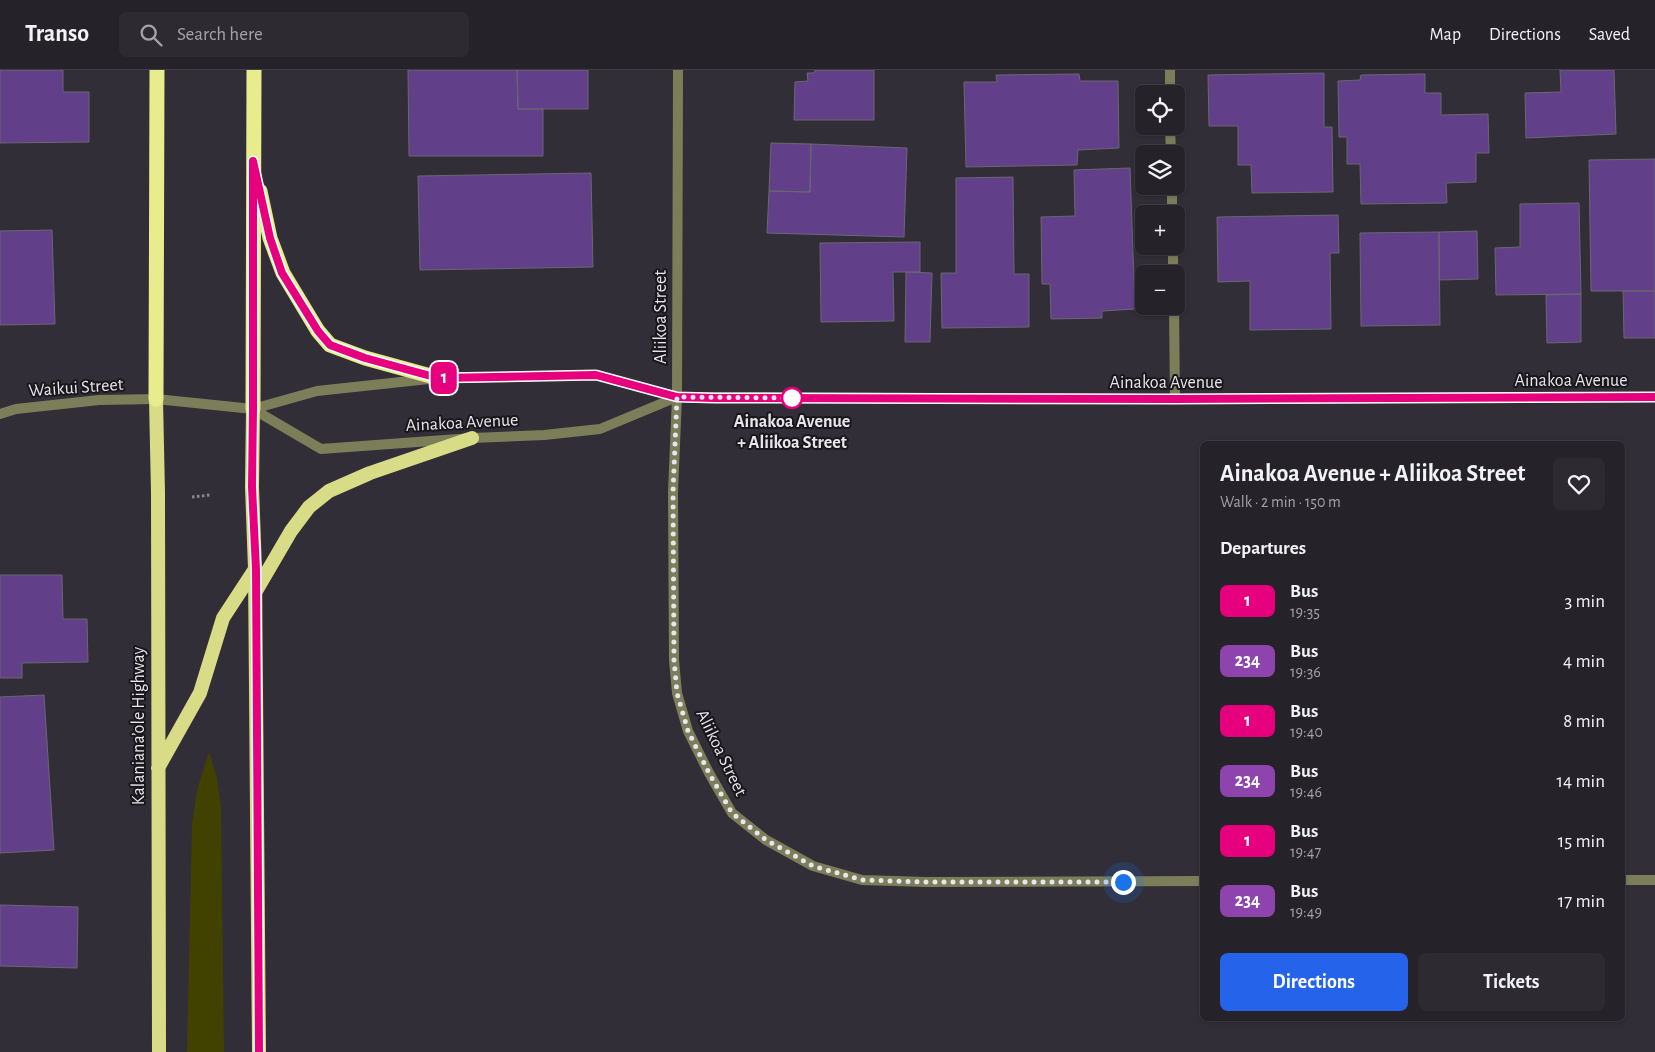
<!DOCTYPE html>
<html lang="en">
<head>
<meta charset="utf-8">
<style>
  body { margin:0; font-family:"Alegreya Sans",sans-serif; background:#2d2a31; color:#f1f3f6; height:100vh; display:flex; flex-direction:column; font-size:19px; white-space:nowrap }
  * { box-sizing:border-box; margin:0 }
  p { font-size:16px; color:#a3a4a8 }
  .icon { flex:none; width:28px; height:28px; fill:none; stroke:currentColor; stroke-width:2; stroke-linecap:round; stroke-linejoin:round }
  .map { position:relative; flex:1; overflow:hidden }
  .sheet { position:absolute; left:1200px; top:371px; width:425px; height:580px; display:flex; flex-direction:column; background:#252229; border-radius:8px; box-shadow:0 1px 4px #0004,0 0 0 1px #423f46 }
  .sheet>* { flex:none }
  .badge { padding:0 10px; border-radius:8px; font-size:18px; line-height:32px }
  .buttons { position:absolute; left:1135px; top:15px; display:grid; gap:10px }
  .buttons a { display:grid; place-items:center; width:50px; height:50px; border-radius:8px; background:#252229; box-shadow:0 1px 4px #0004,0 0 0 1px #423f46; font-size:25px }
  .you { position:absolute; width:25px; height:25px; margin:-12px; border:4px solid #fff; border-radius:50%; background:#1a73e8; box-shadow:0 0 0 8px #1a73e833 }
  .map>.badge { position:absolute; translate:-50% -50%; box-shadow:0 0 0 2px #fff }
  h2 { padding:0 20px; font-size:19px; line-height:45px }
  .round { display:grid; place-items:center; flex:none; width:52px; height:52px; border-radius:8px; background:#2d2a31 }
  .overview { display:flex; align-items:center; justify-content:space-between; height:85px; padding:0 20px }
  h1 { font-size:24px; font-weight:700; line-height:38px }
  .action { display:flex; gap:10px; margin-top:auto; padding:10px 20px }
  .action a { flex:1; height:58px; border-radius:8px; background:#2563eb; color:#fff; font-size:20px; font-weight:700; line-height:58px; text-align:center }
  .action a+a { background:#2d2a31; color:#f1f3f6 }
  ul { padding:0; list-style:none }
  li { display:flex; align-items:center; gap:15px; height:60px; padding:0 20px }
  li div { flex:1 }
  li b { display:block; font-size:19px }
  li em { font-style:normal }
  li .badge { min-width:55px; font-weight:700; text-align:center }
  header { display:flex; align-items:center; gap:30px; box-sizing:border-box; height:70px; padding:0 25px; background:#252229; border-bottom:1px solid #423f46 }
  header strong { font-size:24px }
  nav { display:flex; gap:28px; margin-inline-start:auto; font-size:18px }
  .search { width:350px; height:45px; background:#2d2a31; display:flex; align-items:center; gap:12px; box-sizing:border-box; padding:0 18px; border-radius:8px; color:#a3a4a8; font-size:19px }
  .map>svg:first-child { display:block }
  .green { fill:#414200 }
  .building { fill:#614089; stroke:#6b6772 }
  .lines { fill:none; stroke-linecap:round; stroke-linejoin:round }
  .path { stroke:#8a878f; stroke-width:3; stroke-dasharray:2.5 2.5; stroke-linecap:butt }
  .minor { stroke:#7c7e5a; stroke-width:10 }
  .tertiary { stroke:#7c7e5a; stroke-width:10 }
  .trunk { stroke:#d8dc86; stroke-width:14 }
  .motorway { stroke:#e7ec8d; stroke-width:15 }
  .line-casing { stroke:#fff; stroke-width:11 }
  .line { stroke:#e6007e; stroke-width:8 }
  .walk { stroke:#e8e6ec; stroke-width:5; stroke-dasharray:0 9 }
  .stop-dot { fill:#fff; stroke:#e6007e; stroke-width:2.5 }
  .labels { text-anchor:middle; dominant-baseline:central; stroke-width:4; stroke-linejoin:round; paint-order:stroke }
  .street-label { font-size:18px; fill:#e8e6ec; stroke:#19171b }
  .stop-label { font-size:18px; font-weight:bold; fill:#e8e6ec; stroke:#19171b }
</style>
</head>
<body>
<header>
<strong>Transo</strong>
<div class="search"><svg class="icon" aria-label="search" viewBox="0 0 24 24"><circle cx="10" cy="10" r="6"/><path d="M15 15l6 6"/></svg>Search here</div>
<nav><a>Map</a><a>Directions</a><a>Saved</a></nav>
</header>
<div class="map">
<svg width="1655" height="982" viewBox="0 0 1655 982">
  <rect width="100%" height="100%" fill="#312e37"/>
  <path class="green" d="M209,682L217,708L221,739L224,982H187L192,754L197,720Z"/>
  <path class="building" d="M0,0H63V22H89V72L0,73Z
    M408,0H517L518,39H543V86H409Z
    M517,0H588V39H518Z
    M815,0H874V50H794L795,12L808,11L807,3H814Z
    M1560,0H1614L1616,64L1526,68L1525,23L1561,22Z
    M1324,3V57H1332L1333,122L1252,123L1251,95H1238V56H1209L1208,5Z
    M1079,4L1080,11H1118L1119,78L1078,80L1077,95L966,97L964,12H997L996,5Z
    M1425,4V23H1441V45L1488,44L1489,83H1476V112L1446,113L1447,133L1361,134L1360,94H1347V67H1339L1338,11L1360,10L1361,5Z
    M771,73L811,74L810,122L769,121Z
    M811,74L907,78L904,167L767,163L769,121L810,122Z
    M1655,89V221H1591L1589,90Z
    M1130,98L1135,239L1102,241V248L1051,249L1050,214H1042L1041,147L1075,146L1074,100Z
    M591,103L593,197L420,200L418,106Z
    M1013,107L1014,204H1029V257L942,258L941,203H956V108Z
    M1579,133L1581,224L1496,225L1495,178L1520,177V134Z
    M1338,145L1339,183H1330L1331,259L1250,260V211L1218,212L1217,147Z
    M52,160L55,254L0,255V161Z
    M1477,161L1478,209L1439,210V162Z
    M1439,162L1440,255L1361,256L1360,163Z
    M920,172V202H893L894,251L821,252L820,173Z
    M906,202L932,203L930,272H905Z
    M1623,221H1655V268H1624Z
    M1581,224V272L1547,273L1546,225Z
    M0,505H62L63,549H87L88,592L22,593V608H0Z
    M44,625L54,780L0,783V627Z
    M0,835L78,837L77,898L0,896Z"/>
  <g class="lines">
    <path class="path" d="M192,427L210,425"/>
    <path class="minor" d="M678,0L677,327L673,422L674,590L677,623L688,661L709,703L732,743L766,770L813,796L862,810L926,812L1202,811
      M1170,0V24
      M1170,56L1171,84
      M1172,116V144
      M1173,176V204
      M1174,236L1175,329
      M0,344L16,339L99,330L156,329
      M1622,810H1655"/>
    <path class="tertiary" d="M156,329L253,339L317,321L438,308L596,305L677,327L1175,329L1655,327
      M253,339L321,379L472,368L544,365L600,359L677,327"/>
    <path class="trunk" d="M156,329L158,423L159,982
      M253,339L252,417L255,499L259,982
      M256,521L291,461L309,437L329,421L370,403L472,368
      M158,698L200,623L223,548L255,499"/>
    <path class="motorway" d="M260,121L270,168L283,203L318,261L330,275L365,288L438,308
      M156,329L157,0
      M253,339L254,0"/>
  </g>
  <g class="lines">
    <g class="line-casing">
      <path id="line" d="M259,982L256,499L252,417L253,339V91L270,168L282,203L318,261L330,275L365,288L438,308L596,305L677,327L715,328L1175,329L1655,327"/>
    </g>
    <use href="#line" class="line"/>
    <path class="walk" d="M792,328L677,327L673,422L674,590L677,623L688,661L709,703L732,743L766,770L813,796L862,810L926,812H1123"/>
  </g>
  <circle class="stop-dot" cx="792" cy="328" r="10"/>
  <g class="labels">
    <g class="street-label">
      <text transform="translate(661 247) rotate(-90)">Aliikoa Street</text>
      <text x="1571" y="311">Ainakoa Avenue</text>
      <text x="1166" y="313">Ainakoa Avenue</text>
      <text transform="translate(76 318) rotate(-4)">Waikui Street</text>
      <text transform="translate(462 353) rotate(-3)">Ainakoa Avenue</text>
      <text transform="translate(139 656) rotate(-90)">Kalaniana’ole Highway</text>
      <text transform="translate(721 683) rotate(64)">Aliikoa Street</text>
    </g>
    <g class="stop-label">
      <text x="792" y="352">Ainakoa Avenue<tspan x="792" dy="21">+ Aliikoa Street</tspan></text>
    </g>
  </g>
</svg>
<div class="buttons">
<a><svg class="icon" aria-label="locate" viewBox="0 0 24 24"><circle cx="12" cy="12" r="6"/><path d="M12 2v4M12 18v4M2 12h4M18 12h4"/></svg></a>
<a><svg class="icon" aria-label="layers" viewBox="0 0 24 24"><path d="M12 4l9 5-9 5-9-5zM3 14l9 5 9-5"/></svg></a>
<a>+</a>
<a>−</a>
</div>
<div class="you" style="left:1123px;top:812px"></div>
<b class="badge" style="left:444px;top:308px;background:#e6007e;color:#fff">1</b>
<section class="sheet">
<div class="overview"><div><h1>Ainakoa Avenue + Aliikoa Street</h1><p>Walk · 2 min · 150 m</p></div><a class="round"><svg class="icon" aria-label="heart" viewBox="0 0 24 24"><path d="M12 20l-8-8c-3-5 5-10 8-4 3-6 11-1 8 4z"/></svg></a></div>
<h2>Departures</h2>
<ul>
<li><span class="badge" style="background:#e6007e;color:#fff">1</span><div><b>Bus</b><p>19:35</p></div><em>3 min</em></li>
<li><span class="badge" style="background:#8e44ad;color:#fff">234</span><div><b>Bus</b><p>19:36</p></div><em>4 min</em></li>
<li><span class="badge" style="background:#e6007e;color:#fff">1</span><div><b>Bus</b><p>19:40</p></div><em>8 min</em></li>
<li><span class="badge" style="background:#8e44ad;color:#fff">234</span><div><b>Bus</b><p>19:46</p></div><em>14 min</em></li>
<li><span class="badge" style="background:#e6007e;color:#fff">1</span><div><b>Bus</b><p>19:47</p></div><em>15 min</em></li>
<li><span class="badge" style="background:#8e44ad;color:#fff">234</span><div><b>Bus</b><p>19:49</p></div><em>17 min</em></li>
</ul>
<div class="action"><a>Directions</a><a>Tickets</a></div>
</section>
</div>
</body>
</html>
